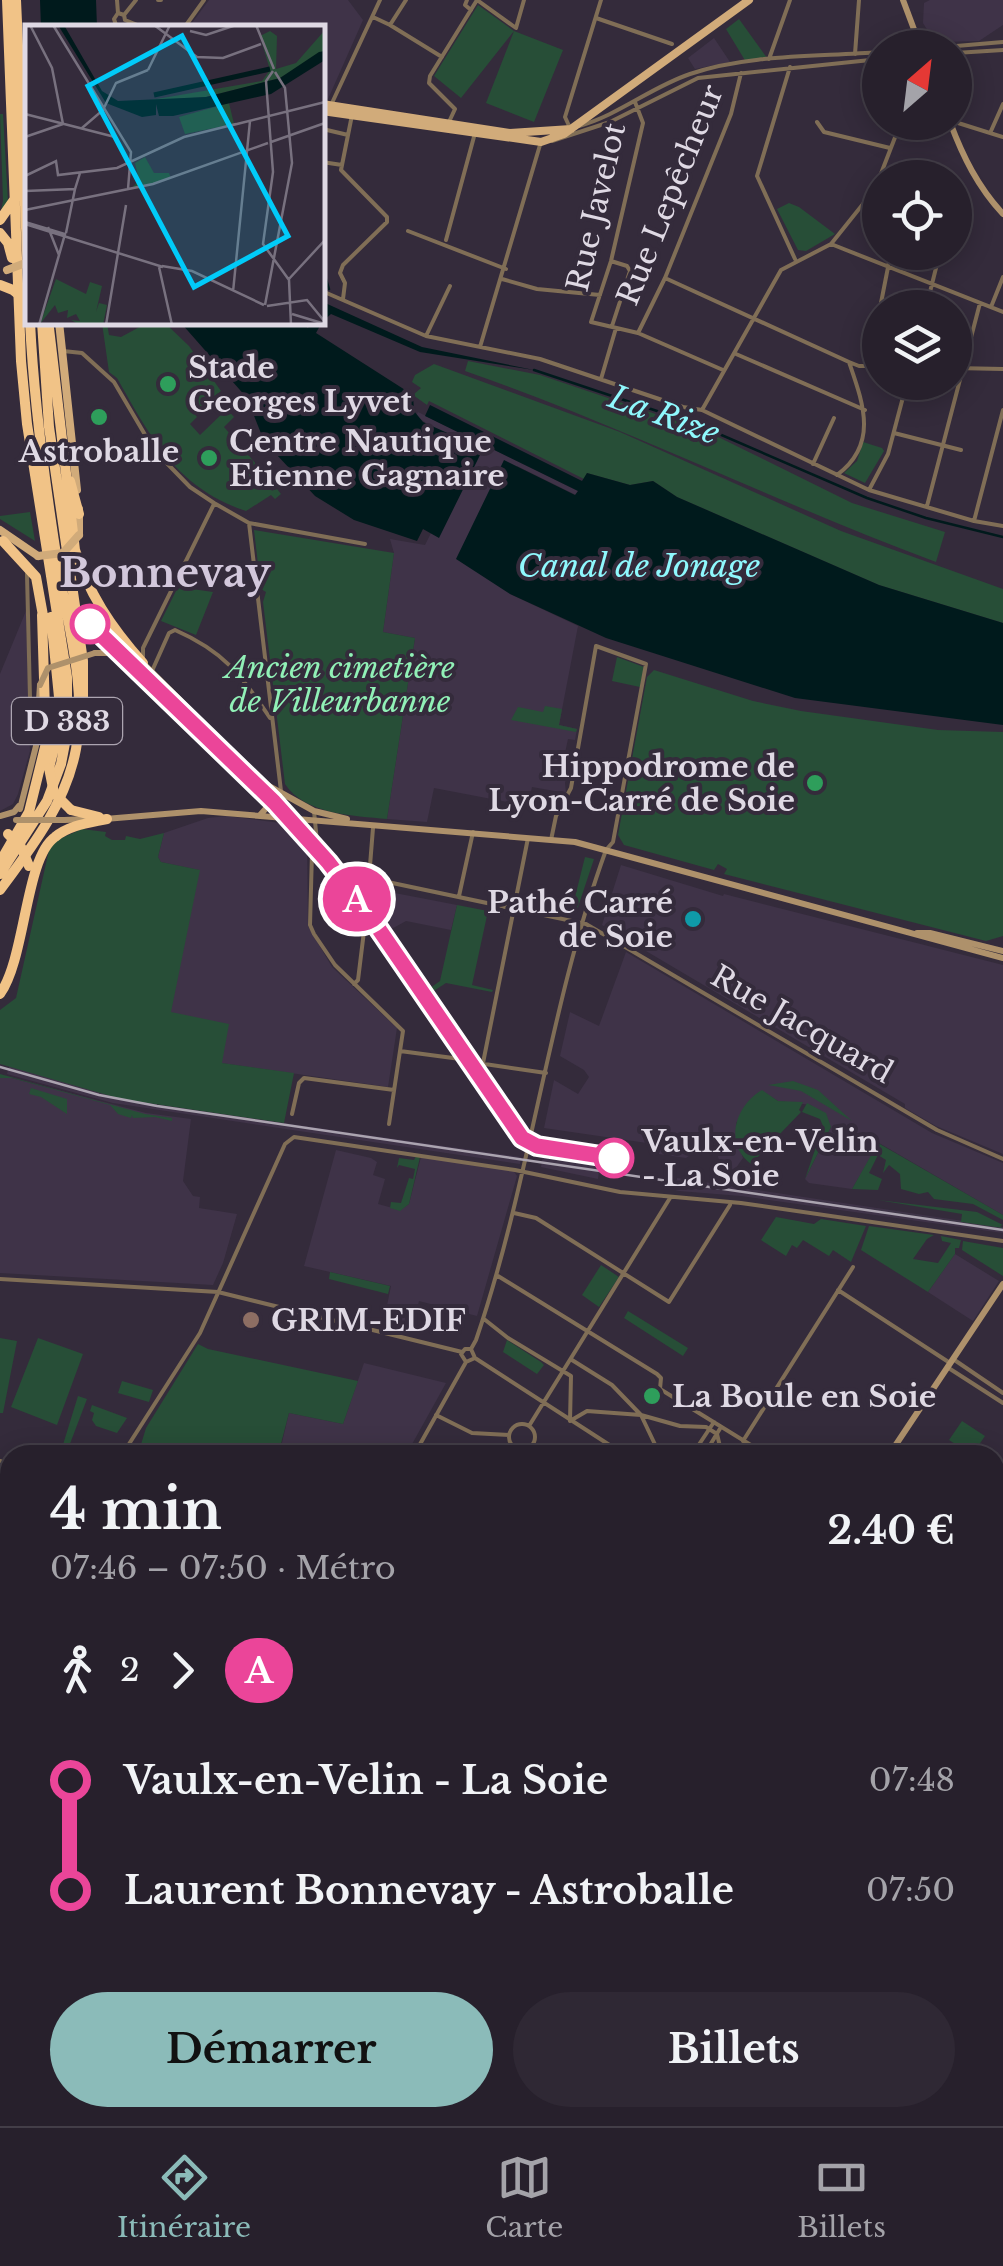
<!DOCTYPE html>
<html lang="fr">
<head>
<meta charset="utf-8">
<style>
  body { margin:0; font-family:"Libre Baskerville",serif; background:#2f2834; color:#f1f3f6; height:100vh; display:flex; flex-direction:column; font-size:38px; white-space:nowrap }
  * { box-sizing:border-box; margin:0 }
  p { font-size:32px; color:#a4a3a9 }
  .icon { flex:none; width:55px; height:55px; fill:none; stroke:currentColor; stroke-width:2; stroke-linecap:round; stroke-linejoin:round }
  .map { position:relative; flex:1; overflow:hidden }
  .sheet { position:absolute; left:0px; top:1445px; width:1005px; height:682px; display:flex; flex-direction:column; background:#27202c; border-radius:30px 30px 0 0; box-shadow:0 5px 25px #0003,0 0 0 2px #433e48 }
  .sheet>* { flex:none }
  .badge { padding:0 20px; border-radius:32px; font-size:35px; line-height:65px }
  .needle { width:65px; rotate:28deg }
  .fabs { position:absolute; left:862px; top:30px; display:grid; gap:20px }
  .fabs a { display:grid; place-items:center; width:110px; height:110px; border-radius:50%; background:#27202c; box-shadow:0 5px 25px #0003,0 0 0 2px #433e48; font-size:50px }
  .map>.badge { position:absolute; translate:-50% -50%; box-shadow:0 0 0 5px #fff }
  .legs { display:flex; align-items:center; gap:15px; height:110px; padding:0 50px; font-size:32px }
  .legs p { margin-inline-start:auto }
  .head { display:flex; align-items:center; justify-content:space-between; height:170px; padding:0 50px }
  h1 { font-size:55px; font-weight:800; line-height:75px }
  .action { display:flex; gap:20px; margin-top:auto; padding:20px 50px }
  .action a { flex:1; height:115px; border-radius:60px; background:#8bbbb9; color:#111; font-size:40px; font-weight:800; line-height:115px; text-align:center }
  .action a+a { background:#2f2834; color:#f1f3f6 }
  ul { padding:0 50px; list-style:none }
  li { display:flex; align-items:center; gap:35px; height:110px; font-size:38px }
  li i { display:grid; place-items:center; width:15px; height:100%; margin:0 12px; background:currentColor }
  li i::after { content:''; width:25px; height:25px; margin:-12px; border:8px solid; border-radius:50%; background:#27202c }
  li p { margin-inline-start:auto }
  li:first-child i { background:linear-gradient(#0000 50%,currentColor 0) }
  li:last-child i { background:linear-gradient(currentColor 50%,#0000 0) }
  .dock { display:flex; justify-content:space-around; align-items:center; height:140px; border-top:2px solid #433e48; background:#27202c; font-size:28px; color:#a4a3a9 }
  .dock a { display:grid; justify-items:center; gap:5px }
  .dock .active { color:#8bbbb9 }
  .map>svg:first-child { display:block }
  .built { fill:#3f3348 }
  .green { fill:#274e37 }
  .water { fill:#001a1c }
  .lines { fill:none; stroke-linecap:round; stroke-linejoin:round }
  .stream { stroke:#001a1c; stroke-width:2.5 }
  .street { stroke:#806e56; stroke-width:4 }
  .secondary { stroke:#ae916b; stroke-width:6 }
  .primary { stroke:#d1ab7a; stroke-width:8 }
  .highway { stroke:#f1c387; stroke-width:10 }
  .tram { stroke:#aba4b0; stroke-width:2.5 }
  .secondary-bridge { stroke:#ae916b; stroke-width:6 }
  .primary-bridge { stroke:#d1ab7a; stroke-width:8 }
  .highway-bridge { stroke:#f1c387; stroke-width:10 }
  .line-1-casing { stroke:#fff; stroke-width:22 }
  .line-1 { stroke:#eb4599; stroke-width:15 }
  .leisure-dot { fill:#2e9e5b; stroke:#342b3b; stroke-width:4 }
  .stop-1-dot { fill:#fff; stroke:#eb4599; stroke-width:5 }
  .culture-dot { fill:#0f9aa8; stroke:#342b3b; stroke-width:4 }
  .education-dot { fill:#8d6e63; stroke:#342b3b; stroke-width:4 }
  .labels { text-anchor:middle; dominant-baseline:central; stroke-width:8; stroke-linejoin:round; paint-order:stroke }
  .shield { fill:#342b3b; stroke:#aca5b1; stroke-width:2.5 }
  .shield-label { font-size:28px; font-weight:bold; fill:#dfd9e4 }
  .street-label { font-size:30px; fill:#dfd9e4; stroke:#342b3b }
  .poi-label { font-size:30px; font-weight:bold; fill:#dfd9e4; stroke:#342b3b; text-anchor:start }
  .park-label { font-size:30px; font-style:italic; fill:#91f1b7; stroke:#342b3b }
  .stop-label { font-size:30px; font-weight:bold; fill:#dfd9e4; stroke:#342b3b; text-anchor:start }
  .water-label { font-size:32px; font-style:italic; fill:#8ff8fd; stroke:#342b3b }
  .district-label { font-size:40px; font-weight:bold; fill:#d3c8dc; stroke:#342b3b }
  .inset-river { fill:none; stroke:#001a1c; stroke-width:5 }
  .inset-road { fill:none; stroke:#78717f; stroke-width:2.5 }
  .view { fill:#01cbf9; fill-opacity:0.15; stroke:#01cbf9; stroke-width:5 }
  .inset-edge { fill:none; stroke:#dfd9e4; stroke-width:5 }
</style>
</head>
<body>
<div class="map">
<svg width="1003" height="2126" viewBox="0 0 1003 2126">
  <rect width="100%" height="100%" fill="#342b3b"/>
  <path class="built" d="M209,0H348L363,20L328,99L323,98L322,28L189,27Z
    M930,0H1003V25L979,41L942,42L931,36L923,23L924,3Z
    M714,38L730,62L695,69L688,58Z
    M418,412L578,491L576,495L517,466L510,594L578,626L559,725L577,729L575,740L568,739L565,753L571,755L565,783L566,793L532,787L528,806L434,788L427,822L387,819L415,638L383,632L394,553L390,539L425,545L431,533L439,537L429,425L416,416Z
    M26,611L30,751L18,794L13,804L0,811V674Z
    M227,816L295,825L307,840L308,926L332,967L397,1028L388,1087L221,1063L170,1012L199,870L161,862L158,857L164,833L208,818Z
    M621,865L723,896L724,894L1003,965V1154L936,1126L905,1108V1104L602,925Z
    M374,889L457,905L451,930L406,921L386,932L371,910Z
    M626,952L932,1133L1003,1163V1215L879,1143L852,1189L809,1183L805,1179L831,1127L811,1105L778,1101L762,1091L736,1123V1138L743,1158L733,1172L725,1171L721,1167L713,1139L686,1158L659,1154L647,1143L544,1128L554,1080L578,1094L589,1077L584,1070L560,1056L570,1012L599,1026Z
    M9,1066L152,1104L521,1157L520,1164L113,1103L7,1074Z
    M0,1075L146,1113L191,1119L183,1181L193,1196L200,1197L199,1208L237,1214L223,1263L213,1285L0,1273Z
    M336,1150L371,1158L377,1162L373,1175L385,1179L378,1204L400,1210L409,1204L421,1157L513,1170L517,1176L477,1316L419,1301L411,1332L383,1325L391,1286L304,1266Z
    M543,1155L600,1163L598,1179L541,1167Z
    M677,1178L1003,1227V1233L741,1196L679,1191L675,1190Z
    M955,1254L999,1281L973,1321L928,1292Z
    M364,1363L446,1383L406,1455H304L281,1447L289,1413L343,1424Z
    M8,1690L10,1778L0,1790V1702Z
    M1003,1761V2126H752L754,2118H995V1772Z
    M10,1897V1960L0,1955V1909Z
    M151,2118H210L204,2126H157Z
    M510,2118H728L727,2126H504Z"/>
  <path class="green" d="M478,5L514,31L563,50L534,122L486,103L514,31L461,98L434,76Z
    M739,19L767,58L746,62L726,29Z
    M0,114H3L8,202L0,215L3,201Z
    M789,203L799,207L835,234L806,251L798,250L777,209Z
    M102,323H107L109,335L121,337L147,323H165L189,346L221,391L194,413L197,417L190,424L200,435L227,409L234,417L224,427C243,449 258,466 276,487L271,491L277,489L281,494L275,499L271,495L246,511C177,488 151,438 117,378L109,372Z
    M468,361L540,375L706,431L852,503L945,532L936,562C777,503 626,427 465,371Z
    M434,364L620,432L841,531L1003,589V623L879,585L677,497L653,481L630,485L587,473L584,479L429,401L427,405L413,395L421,388L412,382L415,375Z
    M863,442L882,448L884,451L865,483L844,473L857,461Z
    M30,512L35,541L0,519V516Z
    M254,530L394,553L383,632L415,638L387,819C354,816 304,814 285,784L263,602L266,592L261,589Z
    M178,587L213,592L196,635L161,621Z
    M617,657L644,667L640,687L612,681Z
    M654,670L753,701L801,711L938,730L1003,732V936L986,941L724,874L727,869L718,864L714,870L624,845L618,835L647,677Z
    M545,706L562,709L559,725L577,729L576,732L511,720L518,707L543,712Z
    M82,829L106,832L105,836L112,840H125L126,836L140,839L164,833L158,857L161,862L200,870L171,1012L229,1024L222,1063L294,1073L284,1123L121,1099L0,1064V1010L16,998L49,850L55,841Z
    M585,857L594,859L577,910L572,909Z
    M457,905L488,911L472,985L493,990L492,992L446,983L429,994L426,991L440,981Z
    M0,1074L145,1114L172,1118V1121L155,1117L133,1118L132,1115L131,1118L118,1114L110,1105L12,1078H0Z
    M793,1081L818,1090L852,1121L801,1091L768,1085Z
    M31,1088L67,1099V1114L41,1097L29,1094Z
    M762,1090L778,1101L803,1102L799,1110L801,1112L751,1164C723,1143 736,1105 762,1090Z
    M807,1103L826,1113L831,1127L805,1179L823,1126L820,1119L802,1112Z
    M878,1143L1003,1215V1220L973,1204L934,1199L928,1192L919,1194L901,1189L900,1174L889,1165L883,1173L886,1160L878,1155L869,1173L882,1179L878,1190L852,1189Z
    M416,1156L420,1157L409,1204L400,1211L390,1208L391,1202L401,1203L409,1178L413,1179L415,1169L399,1165L397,1168L399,1158L414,1160Z
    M763,1193L961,1222L962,1214L878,1200L977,1212L1003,1225L1000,1226L1003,1228Z
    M776,1217L814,1224L821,1219L866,1226L851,1262L833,1250L829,1256L803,1240L797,1248L792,1245L786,1256L761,1240Z
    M869,1226L934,1235L927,1239L913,1259L938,1263L951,1243L942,1241L941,1236L961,1240L959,1248H955V1254L928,1292L861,1250Z
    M963,1241L1003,1248V1276L962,1250Z
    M601,1265L619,1277L599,1307L582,1295Z
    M330,1272L390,1286L388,1294L329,1279Z
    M628,1311L688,1348L683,1356L624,1318Z
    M0,1338L17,1341L3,1413H0Z
    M38,1338L83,1354L57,1425L11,1407Z
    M507,1340L541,1362L544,1365L537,1374L503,1352Z
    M198,1344L208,1349L358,1381L343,1424L289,1413L278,1455H154L139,1451L146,1428Z
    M122,1381L153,1390L149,1402L118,1393Z
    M78,1396L87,1399L68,1449L62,1448Z
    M92,1405L127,1418L117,1433L96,1426L92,1420L94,1413L90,1411Z
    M962,1421L985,1436L972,1455L949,1440Z"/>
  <path class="water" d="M40,0H96L97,27H41Z
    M323,302L422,347L534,370L420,352L331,314L322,322Z
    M299,322L308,328L311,323L322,322L316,333L413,395L414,411L423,422L483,449L439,538L423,529L417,541L354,520L315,496L264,441L247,398L181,323Z
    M430,405L582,481L587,473L630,485L653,481L677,497L879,585L1003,623V725L795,698L606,638L510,594L456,559L504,460L575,495L578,491L425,416Z"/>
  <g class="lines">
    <path class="stream" d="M322,266L329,289
      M534,370L696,424L867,498L926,518L1003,537"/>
    <path class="street" d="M158,0H161
      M406,0L390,25L442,57
      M467,0L465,5L471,10
      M477,0L516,28L524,0
      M118,13L124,15L125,20L145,28
      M124,15L136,0
      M373,17L390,25
      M596,18L672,44
      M117,28L114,19L118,13L117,0
      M184,28L204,0
      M933,48L1003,42
      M955,53L1003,50
      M855,54L859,0
      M769,59L790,0
      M790,67L757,176L795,259
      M635,102L643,123L611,261L591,322L638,333L723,370
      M332,103L380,0
      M817,122L824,132L890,148
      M955,122L1003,137
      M448,124L455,109L429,83L430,76L477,0
      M322,126L327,130L348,135
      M579,126C619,115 651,87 690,74C748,54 818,57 880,52
      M570,128L565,117L601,0
      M991,131L1003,104
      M552,141L610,122L698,78L880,59
      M322,162L342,165
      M408,231L506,269
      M446,240L475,133
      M831,244L1003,312
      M611,261L627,266L630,271L612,326
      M665,278L849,362L859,366H880
      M502,279L537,289L600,295
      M322,291L426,336L540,359L683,407L702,410L869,490L974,521L1003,526
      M343,299L345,283L340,273L343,265L387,222V217L341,170L352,115
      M991,307L1003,277
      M880,308L891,252
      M926,308L940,252
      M638,333L665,278L731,114L741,73
      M426,336L450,286
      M873,345L880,309
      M480,347L540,145
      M63,351L82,353L114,382L154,450L190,487L214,503L249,523L365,544
      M736,354L865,410
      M955,368L1003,369
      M601,379L616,328
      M702,410L781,270L831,244L875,189L901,122
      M894,433L961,450
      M813,464L834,418
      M837,475C879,444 863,403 849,362
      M869,490L888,454L907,382
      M927,506L980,303
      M974,521L1003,410
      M249,523L281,791
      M27,574L30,698L35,713
      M143,658V648L214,504
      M152,671L169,633L175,630C223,651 241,674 270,718
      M314,811L317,842L312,852L310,925L314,934L335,965L403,1031L389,1124
      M292,819L317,842L463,1055L471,1062L546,1073
      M369,878L373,828
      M343,880L350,875L364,877L586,924L937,1130L1003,1159
      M459,896L473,832
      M354,984L358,980L365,923L369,917
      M400,1051L468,1060
      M483,1063L528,838
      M292,1114L299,1083L304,1078L394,1090
      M514,1213L536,1218L669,1302L730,1205
      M498,1276L657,1374L661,1378L660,1389L767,1455
      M0,1279L218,1292L462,1352
      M838,1290L950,1363
      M484,1319L508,1338L571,1376L570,1421
      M475,1358L625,1455
      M953,1359L1003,1393
      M572,1360L612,1385L641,1415L680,1426L706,1427L717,1434L722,1455
      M466,1362L461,1354L465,1349H471L476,1340C531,1179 548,1009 606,850L613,842L646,664L596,646L571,788L556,816L551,840
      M947,1367L1003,1403
      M436,1415L472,1433L509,1435
      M570,1421L587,1411L641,1415L660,1455
      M509 1437a13 13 0 1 1 26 0a13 13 0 1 1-26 0Z
      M529,1426L670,1198
      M743,1441L853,1267
      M530,1447L543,1455
      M122,1455L200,1333L285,1144L294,1137L515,1170L620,1192L741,1203L1003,1241
      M414,1455L466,1362L475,1358L471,1349
      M692,1455L714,1422
      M704,1455L721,1427
      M0,1461L10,1464
      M995,1532L1003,1521
      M0,1572L10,1552
      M995,1593L1003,1598
      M0,1637L10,1623
      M0,1637L10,1643
      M0,1765L10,1772
      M0,1862L10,1853
      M995,2053L1003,2056
      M83,2118L89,2126
      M564,2118L567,2126
      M48,2126L60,2118
      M200,2126L205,2118
      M282,2126L284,2122L290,2126
      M306,2126L311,2118
      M648,2126L654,2118"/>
    <path class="secondary" d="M903,0L921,48
      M950,122C963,157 978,187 1003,214
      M95,653H115L128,660L267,785L314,811L347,819
      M143,663L219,739
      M20,809L36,746L40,685
      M261,814L270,804L267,786
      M0,816L14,812L19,806
      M105,819L201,811L575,842L1003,958
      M64,820L88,819
      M917,933H930L1003,951
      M889,1455L1003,1284
      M0,1958L10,1963
      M995,1985L1003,1975
      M143,2118L149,2126
      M442,2126L448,2118
      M882,2126L889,2118"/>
    <path class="primary" d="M322,104L510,133L571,129
      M322,111L541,142L564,134L749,0
      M59,322L77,490
      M79,509V535
      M0,530L38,556
      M995,1748L1003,1737
      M995,1761L1003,1750
      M741,2126V2118
      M748,2126L749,2118"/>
    <path class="highway" d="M16,0L28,273
      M25,65L28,104
      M0,220L16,197
      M0,233L8,243L12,258
      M42,322L49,427L83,661V703
      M49,328L75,550
      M70,481L79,514
      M3,541L36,577L44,621
      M74,547C88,593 111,627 143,663
      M53,751L54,727
      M49,768L60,725V707L51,617
      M71,810L99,817
      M0,862L29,812L46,743L42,615
      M0,874L47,801L61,764L67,733V677L27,424L21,361L7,0
      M0,890C32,847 66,803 76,749C87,690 68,625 58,567C45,485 34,405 30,322
      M0,994C26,957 25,858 55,837C70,825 89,823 107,819"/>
    <path class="tram" d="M0,1067L99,1095L157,1106L1003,1230"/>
    <path class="secondary-bridge" d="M40,685L48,668L95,653
      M16,820H64"/>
    <path class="primary-bridge" d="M7,270L28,262
      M38,556L63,553L79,535"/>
    <path class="highway-bridge" d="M0,285L13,290L28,302
      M49,768L54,793L71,810
      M8,834L21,847L29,866"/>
  </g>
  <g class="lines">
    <g class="line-1-casing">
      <path id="line-1" d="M90,624L274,802L328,862L374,922L522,1138L537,1146L614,1158"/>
    </g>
    <use href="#line-1" class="line-1"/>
  </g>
  <g class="leisure-dot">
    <circle cx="168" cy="384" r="10"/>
    <circle cx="99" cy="417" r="10"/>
    <circle cx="209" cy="458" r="10"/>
    <circle cx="815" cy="783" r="10"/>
    <circle cx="652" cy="1396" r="10"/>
  </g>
  <g class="stop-1-dot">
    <circle cx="90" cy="624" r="18"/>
    <circle cx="614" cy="1158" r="18"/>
  </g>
  <circle class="culture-dot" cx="693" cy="919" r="10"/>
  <circle class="education-dot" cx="251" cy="1320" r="10"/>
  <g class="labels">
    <rect class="shield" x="12" y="698" width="110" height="46" rx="8"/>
    <g class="shield-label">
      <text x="67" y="721">D 383</text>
    </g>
    <g class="street-label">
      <text transform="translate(670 195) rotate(-68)">Rue Lepêcheur</text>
      <text transform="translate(596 207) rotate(-77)">Rue Javelot</text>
      <text transform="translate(802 1024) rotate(30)">Rue Jacquard</text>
    </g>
    <g class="poi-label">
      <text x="188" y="367">Stade<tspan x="188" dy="34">Georges Lyvet</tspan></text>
      <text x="229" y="441">Centre Nautique<tspan x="229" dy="34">Etienne Gagnaire</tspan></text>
      <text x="99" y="451" text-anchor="middle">Astroballe</text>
      <text x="795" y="766" text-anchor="end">Hippodrome de<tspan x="795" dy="34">Lyon-Carré de Soie</tspan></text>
      <text x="673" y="902" text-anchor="end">Pathé Carré<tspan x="673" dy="34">de Soie</tspan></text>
      <text x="271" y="1320">GRIM-EDIF</text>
      <text x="672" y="1396">La Boule en Soie</text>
    </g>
    <g class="park-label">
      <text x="340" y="667">Ancien cimetière<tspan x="340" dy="34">de Villeurbanne</tspan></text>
    </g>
    <g class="stop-label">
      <text x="642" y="1141">Vaulx-en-Velin<tspan x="642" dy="34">- La Soie</tspan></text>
    </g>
    <g class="water-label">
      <text transform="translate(664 415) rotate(20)">La Rize</text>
      <text x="639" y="566">Canal de Jonage</text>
    </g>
    <g class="district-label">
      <text x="165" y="573">Bonnevay</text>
    </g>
  </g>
  <g transform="translate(25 25)">
    <rect width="300" height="300" fill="#342b3b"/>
    <path d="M300,5V26L255,53L181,72L120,76L237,56L245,45L235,11L245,6L252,11L251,44L271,38ZM204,78L209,99L160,109L154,92ZM120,132L129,148H144L146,154L107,163L114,155L110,138ZM31,254L61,269L65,257L77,261L71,287L74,278L82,280L78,300H55L46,295L55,296L51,289L42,293L43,285L33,288L30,280L15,299Z" fill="#274e37"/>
    <path d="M33,0H39L77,66L93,76L181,72L255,53L294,27L300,26V35L246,69L148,91H134L131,79V90L117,92L81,78Z" fill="#001a1c"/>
    <path class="inset-river" d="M129,70L245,44"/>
    <path class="inset-road" d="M5,0L27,43L38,99M28,0L106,127L103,164M129,0L172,32L198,33L236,19M231,0L249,44M165,6L181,10L211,0M123,45L145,0M248,46L241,56L248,147L238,219L264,255L266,300M0,89L90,112M208,100L300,77M57,103L78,85L91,58L123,45M0,112L38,99M246,117L300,98M0,151L31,136L33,150L92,143L159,112L211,99M0,166L50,164L55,148M0,185L128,159L243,118M0,197L40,209L14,300M0,199L138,242M41,208L50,164M137,241L167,246L239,280M134,242L147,300M263,255L300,215M208,267L225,96M240,280L267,138L260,63L250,47M242,281L282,275L300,297M267,289L300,299M16,293L34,230L23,202M81,300L101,180"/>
    <path class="view" d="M157,11L263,211L169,262L63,61Z"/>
    <rect width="300" height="300" class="inset-edge"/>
  </g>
</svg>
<div class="fabs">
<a><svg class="needle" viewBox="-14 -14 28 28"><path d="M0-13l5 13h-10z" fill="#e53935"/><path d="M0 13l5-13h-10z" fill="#a4a3a9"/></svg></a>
<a><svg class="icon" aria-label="locate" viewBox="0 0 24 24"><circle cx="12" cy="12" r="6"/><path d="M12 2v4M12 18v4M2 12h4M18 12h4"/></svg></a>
<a><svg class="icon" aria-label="layers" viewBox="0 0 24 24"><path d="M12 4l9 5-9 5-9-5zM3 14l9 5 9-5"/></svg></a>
</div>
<b class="badge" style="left:357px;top:899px;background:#eb4599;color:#fff">A</b>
<section class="sheet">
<div class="head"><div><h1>4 min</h1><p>07:46 – 07:50 · Métro</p></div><b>2.40 €</b></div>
<div class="legs"><svg class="icon" aria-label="walk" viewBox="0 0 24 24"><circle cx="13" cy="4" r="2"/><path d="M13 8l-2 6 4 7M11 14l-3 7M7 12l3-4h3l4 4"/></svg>2<svg class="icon" aria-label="forward" viewBox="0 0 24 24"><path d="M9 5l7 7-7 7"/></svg><b class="badge" style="background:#eb4599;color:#fff">A</b></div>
<ul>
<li><i style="color:#eb4599"></i><b>Vaulx-en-Velin - La Soie</b><p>07:48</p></li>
<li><i style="color:#eb4599"></i><b>Laurent Bonnevay - Astroballe</b><p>07:50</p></li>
</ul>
<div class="action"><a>Démarrer</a><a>Billets</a></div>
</section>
</div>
<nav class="dock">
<a class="active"><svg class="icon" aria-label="directions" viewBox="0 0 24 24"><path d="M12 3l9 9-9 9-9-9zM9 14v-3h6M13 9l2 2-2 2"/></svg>Itinéraire</a>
<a><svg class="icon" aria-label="map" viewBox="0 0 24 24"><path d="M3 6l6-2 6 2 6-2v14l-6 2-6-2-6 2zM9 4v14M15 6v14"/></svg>Carte</a>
<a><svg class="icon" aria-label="tickets" viewBox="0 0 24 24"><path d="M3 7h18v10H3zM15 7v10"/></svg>Billets</a>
</nav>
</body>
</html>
